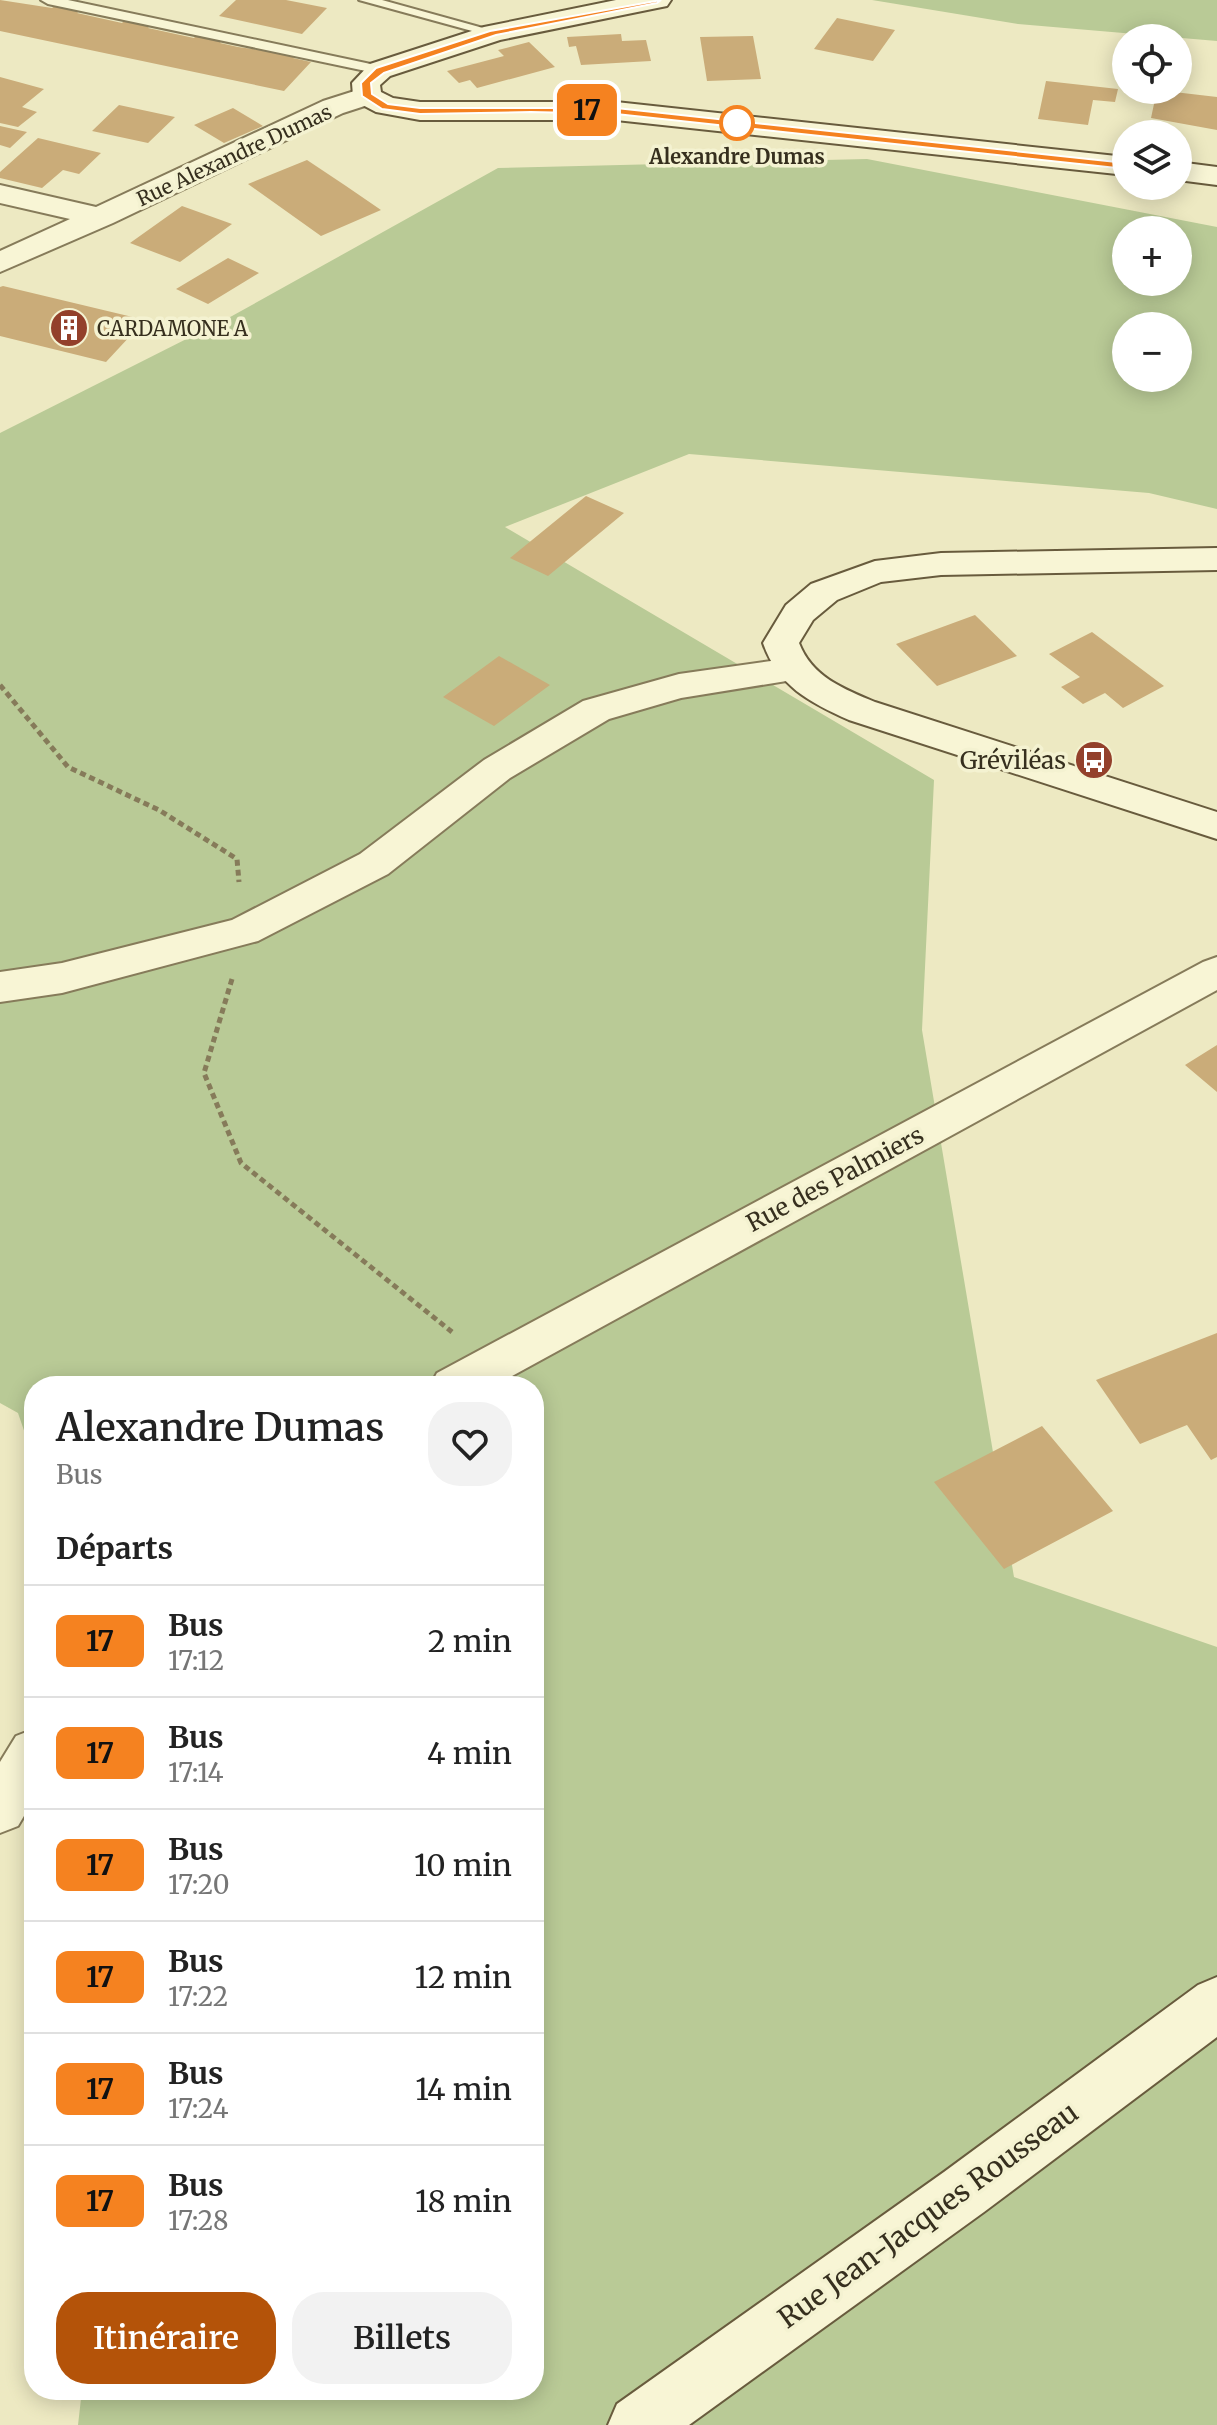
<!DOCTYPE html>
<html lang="fr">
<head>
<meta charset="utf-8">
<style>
  body { margin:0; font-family:Merriweather,serif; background:#f2f2f2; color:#222; height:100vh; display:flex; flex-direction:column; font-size:30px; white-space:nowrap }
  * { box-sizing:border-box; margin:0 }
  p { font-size:26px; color:#767676 }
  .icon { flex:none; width:44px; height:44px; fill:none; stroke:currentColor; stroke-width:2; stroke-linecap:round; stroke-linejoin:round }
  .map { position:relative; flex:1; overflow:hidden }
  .side { position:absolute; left:24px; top:1376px; width:520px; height:1024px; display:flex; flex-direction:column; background:#fff; border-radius:32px; box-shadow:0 4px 20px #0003 }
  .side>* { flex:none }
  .badge { padding:0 16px; border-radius:12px; font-size:28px; line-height:52px }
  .buttons { position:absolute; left:1112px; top:24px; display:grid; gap:16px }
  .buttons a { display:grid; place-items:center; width:80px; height:80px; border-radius:50%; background:#fff; box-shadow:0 4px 20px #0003; font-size:40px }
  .map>.badge { position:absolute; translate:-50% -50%; box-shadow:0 0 0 4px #fff }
  h2 { padding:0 32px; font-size:30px; line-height:72px }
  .round { display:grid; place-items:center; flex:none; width:84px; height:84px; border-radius:32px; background:#f2f2f2 }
  .overview { display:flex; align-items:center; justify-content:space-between; height:136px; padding:0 32px }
  h1 { font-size:38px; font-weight:600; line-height:60px }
  .button { display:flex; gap:16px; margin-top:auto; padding:16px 32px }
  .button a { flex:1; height:92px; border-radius:32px; background:#b45309; color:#fff; font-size:32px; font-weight:600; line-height:92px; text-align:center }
  .button a+a { background:#f2f2f2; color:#222 }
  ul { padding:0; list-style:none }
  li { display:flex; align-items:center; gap:24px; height:112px; padding:0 32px; border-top:2px solid #e0e0e0 }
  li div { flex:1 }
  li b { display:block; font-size:30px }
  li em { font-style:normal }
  li .badge { min-width:88px; font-weight:700; text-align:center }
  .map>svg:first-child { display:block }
  .green { fill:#b9ca96; fill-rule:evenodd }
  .building { fill:#caac79 }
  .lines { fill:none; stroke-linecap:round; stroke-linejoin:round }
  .lane-casing { stroke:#867b5a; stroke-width:4 }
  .street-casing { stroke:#867b5a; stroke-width:4 }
  .secondary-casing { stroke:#685b3d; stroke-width:4 }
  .path { stroke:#867b5a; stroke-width:5; stroke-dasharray:6 4; stroke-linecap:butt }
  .lane { fill:#f8f5d5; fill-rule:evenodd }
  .street { fill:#f8f5d5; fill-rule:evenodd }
  .secondary { fill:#f8f5d5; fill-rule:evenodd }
  .line { fill:#f58220; stroke:#fff; stroke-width:2 }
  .stop-dot { fill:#fff; stroke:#f58220; stroke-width:4 }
  .labels { text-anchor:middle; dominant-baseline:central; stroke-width:7; stroke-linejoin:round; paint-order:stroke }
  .far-street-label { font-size:20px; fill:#362f1e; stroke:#f4f2d1 }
  .far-stop-label { font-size:20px; font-weight:bold; fill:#362f1e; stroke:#f4f2d1 }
  .far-poi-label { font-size:20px; fill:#362f1e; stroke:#f4f2d1; text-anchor:start }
  .poi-label { font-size:24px; fill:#362f1e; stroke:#f4f2d1; text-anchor:end }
  .street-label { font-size:24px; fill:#362f1e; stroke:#f4f2d1 }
  .near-street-label { font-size:28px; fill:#362f1e; stroke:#f4f2d1 }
</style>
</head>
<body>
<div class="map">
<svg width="1217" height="2425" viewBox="0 0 1217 2425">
  <rect width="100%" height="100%" fill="#ede9c2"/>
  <path class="green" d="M872,0H1217V41L1018,24Z
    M867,159L1217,227V509L1149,493L689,454L505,527L934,780L922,1030L1014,1577L1217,1647V2425H78L82,2390H534V1386H34V1460L18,1413L0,1403V433L232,316L498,168ZM1126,230H1178V282H1126ZM1126,326H1178V378H1126Z"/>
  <path class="building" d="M0,0L52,8L56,5L81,10L77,13L122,23L126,19L152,24L148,28L194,38L197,34L224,39L220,43L238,47L297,55L293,58L311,62L284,91L0,31Z
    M236,0H286L327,8L302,34L219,16Z
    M837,18L895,30L873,61L814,49Z
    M621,34L622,41L646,40L651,61L581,65L576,46L569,47L567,37Z
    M753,36L761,79L707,81L700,37Z
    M529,42L555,67L477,88L470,80L459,83L447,71L504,56L498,50Z
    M0,77L44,89L22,107L37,112L18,127L0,123Z
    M1046,81L1118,89L1115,102L1093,100L1088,125L1038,119Z
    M1157,90L1217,97V130L1151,118Z
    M119,105L175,117L148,143L92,131Z
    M233,108L263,126L224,143L194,125Z
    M0,126L27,132L10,148L0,145Z
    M38,138L101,153L79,174L63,170L42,188L0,178V172Z
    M307,160L346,186L381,210L321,236L248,184Z
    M182,206L232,224L180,262L130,243Z
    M228,258L259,273L208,304L176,289Z
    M3,286L145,320L106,362L0,336V287Z
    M586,496L624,513L548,576L510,558Z
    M975,615L1017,656L937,686L896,644Z
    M1092,632L1164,686L1123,708L1105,693L1083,704L1061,687L1080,677L1049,654Z
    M499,656L550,685L494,726L443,697Z
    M1217,1045V1092L1185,1065Z
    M1217,1333V1457L1211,1460L1187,1425L1140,1444L1096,1380Z
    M1042,1426L1113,1511L1004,1569L934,1482Z"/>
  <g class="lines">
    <g class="lane-casing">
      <path id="lane" d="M41,0H68L380,66L387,70L380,74L48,4Z
        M359,0H382L501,33L494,37Z"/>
    </g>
    <g class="street-casing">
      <path id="street" d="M367,87L377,90L381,96L377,102L343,113L113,223L0,272V251L70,219L0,203V185L96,207L323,101Z
        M792,658L805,662L810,670L805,678L681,698L609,719L510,778L388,874L258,941L62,993L0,1002V972L62,963L232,920L360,854L484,760L583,701L679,674Z
        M1217,957V990L494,1386H430L437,1373L1203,962Z
        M34,1729V1799L18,1826L0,1833V1762L16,1736Z"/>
    </g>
    <g class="secondary-casing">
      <path id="secondary" d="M616,0H671L667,6L657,8L500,40L390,76L380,85L381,92L393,98L420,102H616L1126,157V175L616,120H420L376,112L357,102L353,96L352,83L370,64L484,27Z
        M1178,162L1217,167V185L1178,180Z
        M1217,548V570L941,575L881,582L837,600L813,620L799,643C812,677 844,689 875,702L1217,812V839L849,720C809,702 778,686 763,643L786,605L811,584L875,561L941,553Z
        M1217,1977V2037L984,2212L689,2425H608L617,2404L944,2172L1198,1985Z"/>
    </g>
    <path class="path" d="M0,685L68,767L159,810L237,859L239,882
      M232,979L204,1073L241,1163L452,1332"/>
    <use href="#lane" class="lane"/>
    <use href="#street" class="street"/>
    <use href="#secondary" class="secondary"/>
  </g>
  <path class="line" d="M657,3L496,35L384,73L371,83L372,94L388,104L420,108H616L1126,163L1131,166L1126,169L616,114L531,112L420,114L382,109L362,96L361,83L376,68L490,31L661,0Z"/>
  <defs>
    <g id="building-disc" transform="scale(2)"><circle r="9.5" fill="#93402b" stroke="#f4f2d1"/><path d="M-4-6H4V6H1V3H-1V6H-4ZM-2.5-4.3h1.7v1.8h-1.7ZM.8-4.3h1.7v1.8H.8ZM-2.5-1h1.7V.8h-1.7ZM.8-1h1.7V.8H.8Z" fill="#fff"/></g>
    <g id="bus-disc" transform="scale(2)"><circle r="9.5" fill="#93402b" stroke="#f4f2d1"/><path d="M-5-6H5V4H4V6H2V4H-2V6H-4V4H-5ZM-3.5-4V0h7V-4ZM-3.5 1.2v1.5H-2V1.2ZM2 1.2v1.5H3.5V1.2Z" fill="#fff"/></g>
  </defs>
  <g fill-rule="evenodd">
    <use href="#building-disc" x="69" y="328"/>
    <use href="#bus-disc" x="1094" y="760"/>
  </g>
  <circle class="stop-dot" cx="737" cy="123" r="16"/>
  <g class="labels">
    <g class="far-street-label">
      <text transform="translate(234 155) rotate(-25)">Rue Alexandre Dumas</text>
    </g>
    <g class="far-stop-label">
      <text x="737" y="156">Alexandre Dumas</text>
    </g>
    <g class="far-poi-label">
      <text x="97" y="328">CARDAMONE A</text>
    </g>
    <g class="poi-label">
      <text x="1066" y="760">Gréviléas</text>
    </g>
    <g class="street-label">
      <text transform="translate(835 1179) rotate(-28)">Rue des Palmiers</text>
    </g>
    <g class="near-street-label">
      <text transform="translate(928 2215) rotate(-36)">Rue Jean-Jacques Rousseau</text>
    </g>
  </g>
</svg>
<div class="buttons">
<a><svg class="icon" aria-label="locate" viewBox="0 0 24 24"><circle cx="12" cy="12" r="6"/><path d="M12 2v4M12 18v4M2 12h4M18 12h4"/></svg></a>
<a><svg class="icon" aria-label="layers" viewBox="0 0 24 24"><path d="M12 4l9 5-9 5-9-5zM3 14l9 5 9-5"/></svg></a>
<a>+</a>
<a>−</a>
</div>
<b class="badge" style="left:587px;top:110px;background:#f58220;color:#111">17</b>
<section class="side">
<div class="overview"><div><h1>Alexandre Dumas</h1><p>Bus</p></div><a class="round"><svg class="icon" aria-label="heart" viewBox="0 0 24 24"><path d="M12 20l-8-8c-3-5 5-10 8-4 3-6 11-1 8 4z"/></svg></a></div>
<h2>Départs</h2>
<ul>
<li><span class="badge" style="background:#f58220;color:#111">17</span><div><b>Bus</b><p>17:12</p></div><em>2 min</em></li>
<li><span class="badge" style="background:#f58220;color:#111">17</span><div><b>Bus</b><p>17:14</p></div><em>4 min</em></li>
<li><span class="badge" style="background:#f58220;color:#111">17</span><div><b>Bus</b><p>17:20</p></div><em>10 min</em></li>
<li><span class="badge" style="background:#f58220;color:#111">17</span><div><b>Bus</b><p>17:22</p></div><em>12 min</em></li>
<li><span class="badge" style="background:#f58220;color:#111">17</span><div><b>Bus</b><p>17:24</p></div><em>14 min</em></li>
<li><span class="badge" style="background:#f58220;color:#111">17</span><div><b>Bus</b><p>17:28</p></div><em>18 min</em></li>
</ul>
<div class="button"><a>Itinéraire</a><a>Billets</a></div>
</section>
</div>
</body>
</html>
